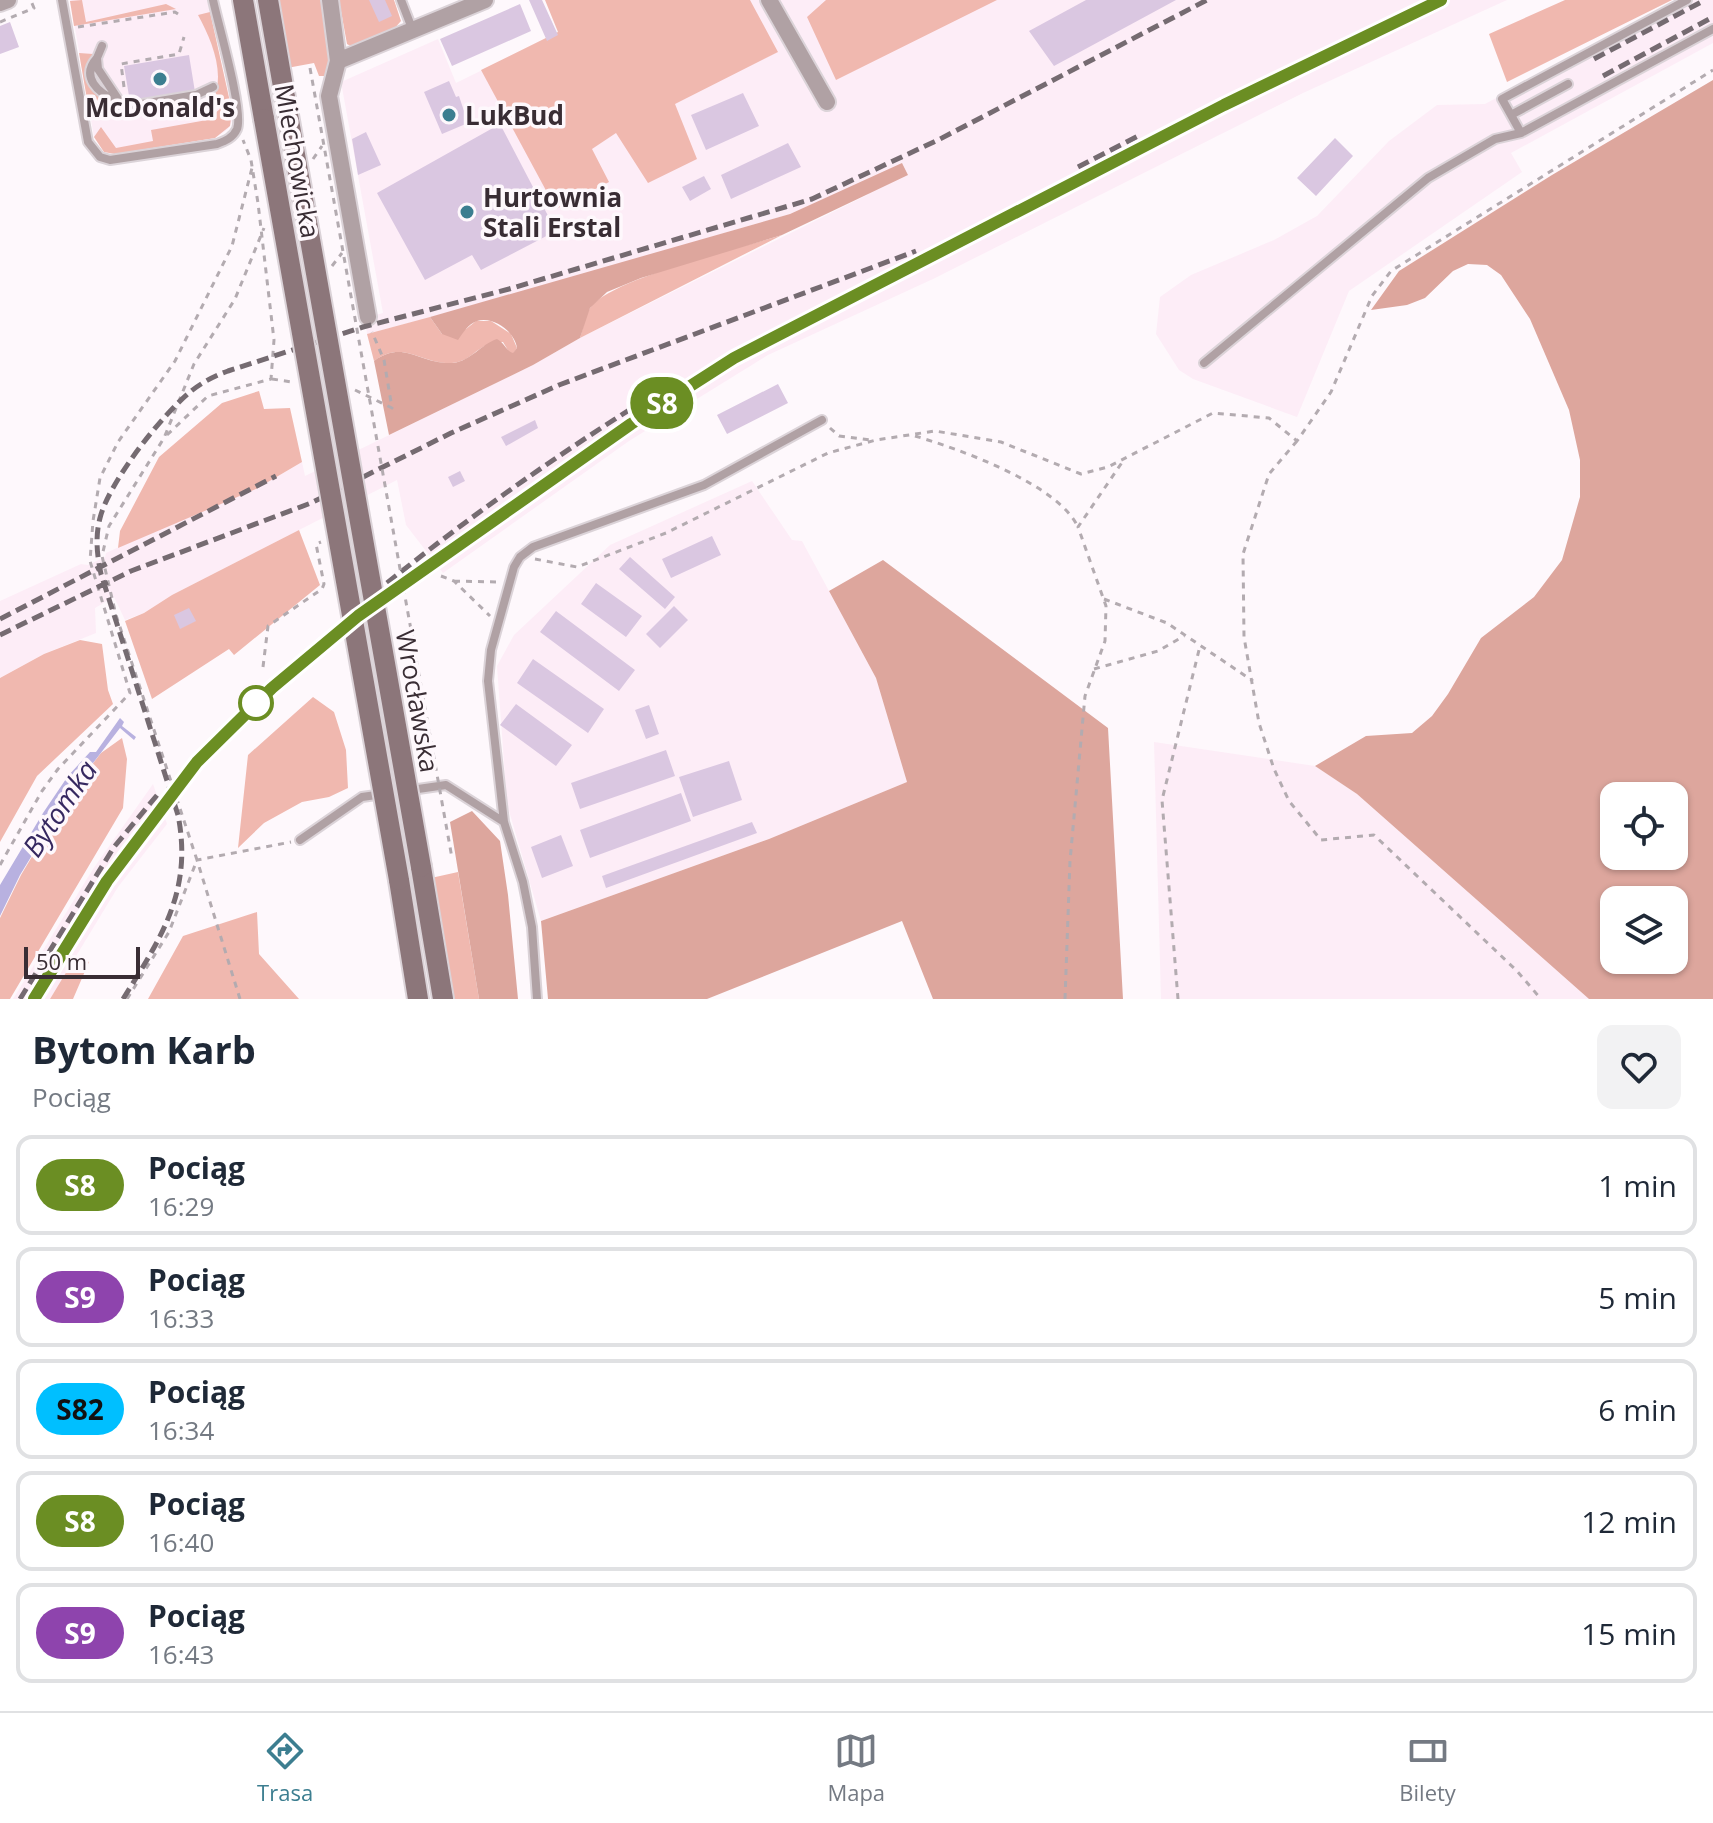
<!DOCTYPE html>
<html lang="pl">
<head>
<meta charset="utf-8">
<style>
  body { margin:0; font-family:"Open Sans",sans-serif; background:#f2f2f3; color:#1f2937; height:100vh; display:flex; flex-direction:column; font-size:30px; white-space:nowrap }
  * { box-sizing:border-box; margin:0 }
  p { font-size:26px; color:#747a83 }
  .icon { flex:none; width:44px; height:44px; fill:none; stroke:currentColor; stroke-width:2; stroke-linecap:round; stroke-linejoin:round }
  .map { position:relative; height:999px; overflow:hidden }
  .side { display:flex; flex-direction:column; background:#fff; flex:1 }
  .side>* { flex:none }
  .badge { padding:0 16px; border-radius:26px; font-size:28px; line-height:52px }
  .fabs { position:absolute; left:1600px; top:782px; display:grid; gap:16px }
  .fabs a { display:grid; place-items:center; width:88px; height:88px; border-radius:16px; background:#fff; box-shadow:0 2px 6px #0004; font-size:40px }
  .scale { position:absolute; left:24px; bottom:20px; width:116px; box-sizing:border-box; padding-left:8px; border:4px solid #392d34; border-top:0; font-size:22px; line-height:28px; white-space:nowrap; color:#392d34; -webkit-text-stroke:6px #fef8fc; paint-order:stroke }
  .map>.badge { position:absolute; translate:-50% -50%; box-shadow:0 0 0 4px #fff }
  .round { display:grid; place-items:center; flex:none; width:84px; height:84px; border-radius:16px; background:#f2f2f3 }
  .overview { display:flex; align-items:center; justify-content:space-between; height:136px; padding:0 32px }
  h1 { font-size:38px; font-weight:700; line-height:60px }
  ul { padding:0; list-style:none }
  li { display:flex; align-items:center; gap:24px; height:100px; margin:0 16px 12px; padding:0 16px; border:4px solid #e0e1e3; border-radius:16px }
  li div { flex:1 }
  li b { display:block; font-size:30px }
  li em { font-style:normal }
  li .badge { min-width:88px; font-weight:700; text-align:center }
  .dock { display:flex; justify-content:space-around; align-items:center; height:112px; border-top:2px solid #e0e1e3; background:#fff; font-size:22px; color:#747a83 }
  .dock a { display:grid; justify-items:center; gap:4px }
  .dock .active { color:#3c7e90 }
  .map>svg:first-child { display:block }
  .built { fill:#fdedf7 }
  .green { fill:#f0b8af }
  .forest { fill:#dda69d; fill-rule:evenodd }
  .water { fill:#b8b1e0 }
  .building { fill:#dac7e1 }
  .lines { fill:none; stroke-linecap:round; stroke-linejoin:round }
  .service-casing { stroke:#dbd3d8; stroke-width:12 }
  .minor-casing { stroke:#dbd3d8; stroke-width:20 }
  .secondary-casing { stroke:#dbd3d8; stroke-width:24 }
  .path { stroke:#b3abb0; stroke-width:3; stroke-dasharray:6 6; stroke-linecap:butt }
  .service { stroke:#b0a1a4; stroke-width:8 }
  .minor { stroke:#b0a1a4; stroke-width:16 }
  .secondary { stroke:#8c767a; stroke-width:20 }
  .rail { stroke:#756b71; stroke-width:5; stroke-dasharray:12 6; stroke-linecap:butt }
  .secondary-bridge-casing { stroke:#dbd3d8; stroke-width:24; stroke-linecap:butt }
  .path-bridge { stroke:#b3abb0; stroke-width:3; stroke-dasharray:6 6; stroke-linecap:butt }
  .secondary-bridge { stroke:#8c767a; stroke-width:20 }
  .line-casing { stroke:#fff; stroke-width:18 }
  .line { stroke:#6b8e23; stroke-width:12 }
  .poi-dot { fill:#3c7e90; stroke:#fef8fc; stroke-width:3 }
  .stop-dot { fill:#fff; stroke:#6b8e23; stroke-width:4 }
  .labels { text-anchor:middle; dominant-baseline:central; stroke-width:7; stroke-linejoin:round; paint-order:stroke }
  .poi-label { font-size:26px; font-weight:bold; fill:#392d34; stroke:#fef8fc; text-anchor:start }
  .street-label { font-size:26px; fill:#392d34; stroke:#fef8fc }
  .water-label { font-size:28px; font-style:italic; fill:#362860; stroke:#fef8fc }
</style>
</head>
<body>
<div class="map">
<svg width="1713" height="999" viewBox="0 0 1713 999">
  <rect width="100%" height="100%" fill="#fef8fc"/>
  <path class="built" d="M70,0H207L232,111V121L228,129L215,138L115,154L104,152L94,137Z
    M638,0H1507L1303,93L933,279L768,355L629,441L443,573L406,525L397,480L172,595L144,613L125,620L114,597L95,608L96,633L44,654L0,678V601L81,564L88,565L105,557L106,553L158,529L256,489L302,462L305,476L533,365L580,338L867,195L902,164L790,214L492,301L367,334L365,318L383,313L341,82L438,39L456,83L605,9Z
    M1679,0H1713V43L1511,153L1522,172L1349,291L1297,417L1193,379L1179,370L1156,334L1160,297L1191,275L1274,240L1317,216L1389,141L1437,105L1485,104Z
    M752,481L792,540L802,541L876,678L907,782L769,839L541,921L507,804L497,666L514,635L610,545Z
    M1154,742L1315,766L1357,794L1589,999H1161Z
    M153,784L167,824L118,887L50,999H13L93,869Z"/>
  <path class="green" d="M82,0L86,22L166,4L176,9L74,26L70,1Z
    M277,0H327L334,46L327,76H319L314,63L287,68Z
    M339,0H394L401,21L394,29L354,48L347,44Z
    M545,0H750L778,52L675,104L697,159L648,183L616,133L592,149L609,182L556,209L481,70L558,32Z
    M826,0H997L836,80L807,17Z
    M1565,0H1672L1507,82L1489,34Z
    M210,12L232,111L230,126L215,138L115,154L104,152L94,137L101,127L116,148L153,141L151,130L207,120L220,109L213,100C226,73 211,39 198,15Z
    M79,53L93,54C79,78 88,89 111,102L103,114L95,113L88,105Z
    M782,235L580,338C583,329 585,316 590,308C609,279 744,247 782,235Z
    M430,317L442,334L466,329L476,321H491L511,334L517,348L513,354L509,352L503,342C477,341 475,361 452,363C419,364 404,339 374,361L367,334Z
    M259,391L264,409L290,408L302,462L256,489L118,548L120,531L159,457L222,403Z
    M299,530L320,585L234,655L229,649L152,699L125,621L144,613L172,595Z
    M80,640L102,644L108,690L113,704L37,776L0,842V678L44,654Z
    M313,697L334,712L346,750L348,788L329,797L302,802L264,823L238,848L248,755Z
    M122,738L127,759L123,808L10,999H0V918L21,875L70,793L101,753Z
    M458,872L479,999H452L431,878Z
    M257,912L259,954L299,999H148L183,936Z
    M76,956L89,962L73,999H50Z"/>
  <path class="forest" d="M1713,80V999H1589L1357,794L1315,766L1366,736L1412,733L1432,716L1448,694L1481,638L1534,597L1562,560L1580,497V460L1569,410L1530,319L1501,275L1487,265L1468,264L1453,271L1425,298L1407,305L1371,310L1399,271L1552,175ZM1674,796V856H1614V796ZM1674,900V960H1614V900Z
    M902,163L908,175L782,235L641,278L607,292L590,308L580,338L533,365L389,435L374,361C405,339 419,365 453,363C471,361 481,344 497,339C505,343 506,351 513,353L517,348C515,332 494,316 477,321C468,324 463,333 458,340L442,334L430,317L790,214Z
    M883,560L1108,728L1123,999H933L902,921L707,999H548L541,921L769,839L907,782L876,678L829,591Z
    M472,811L500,841L508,895L518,999H479L450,822Z"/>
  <path class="water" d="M120,718L124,722L122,726L136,737L134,740L120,728L70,793L20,875L0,916V885L43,813L68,776L90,752H96Z"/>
  <path class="building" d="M369,0H385L392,16L379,22Z
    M529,0H542L558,35L547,41Z
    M1086,0H1176L1054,66L1029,31Z
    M520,4L531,31L452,66L440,39Z
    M10,22L19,47L0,54V26Z
    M189,55L195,92L130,102L124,66Z
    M449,81L456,97L459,96L468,123L442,134L424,92Z
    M743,93L759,126L706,150L691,115Z
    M500,124L556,231L481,270L472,255L425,280L377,193Z
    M366,132L381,165L358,175L352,139Z
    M1335,138L1353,156L1316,196L1297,178Z
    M788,143L801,167L731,199L721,175Z
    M704,176L711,189L690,201L682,187Z
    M778,384L788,403L727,434L717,415Z
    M535,420L538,428L506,446L501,437Z
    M460,471L465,481L453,487L448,477Z
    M712,536L721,555L671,578L662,559Z
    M630,557L675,597L665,609L619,569Z
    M596,583L642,616L626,637L581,604Z
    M674,606L688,620L660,648L646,634Z
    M189,608L196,621L180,629L174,615Z
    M556,611L635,670L619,691L540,632Z
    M533,659L604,709L588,733L517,683Z
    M516,704L572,745L556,766L500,725Z
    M649,705L659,734L646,739L635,710Z
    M666,750L675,776L580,809L571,783Z
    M729,761L742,800L693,817L679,777Z
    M681,793L691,821L590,858L580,830Z
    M752,822L757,833L606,888L602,876Z
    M561,835L573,866L542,878L531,847Z"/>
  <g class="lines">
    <g class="service-casing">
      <path id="service" d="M62,0L88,142L100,157L110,160L217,144C225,141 233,138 237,129C244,112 218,24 213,0
        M401,0L413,31
        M102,46L97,58L98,69L122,105L130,106L196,95L213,87
        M97,58C80,77 98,93 117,101
        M1568,84L1511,115L1521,133L1713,29
        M1511,115L1502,99L1687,0
        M1204,363L1428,178L1495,139L1521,133
        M300,840L362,797L446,785L504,822
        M537,999L532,927L523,882L504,822L488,681L491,650L514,567L520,557L533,547L704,485L822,420"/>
    </g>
    <g class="minor-casing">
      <path id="minor" d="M330,0L338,61L329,96L368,317
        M769,0L827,102
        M0,3L8,0
        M338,61L485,0"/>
    </g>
    <g class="secondary-casing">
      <path id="secondary" d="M243,0L264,119
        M268,0L285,98
        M421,867L443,999
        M399,880L418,999"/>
    </g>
    <path class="path" d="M0,22L34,8L31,1
      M78,27L175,12L178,14
      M124,87L121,64L179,54L184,37
      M313,159L322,146
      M332,266L342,253
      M272,379L292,382
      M355,390L392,408L384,360L372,332
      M830,428L839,436L871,440
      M167,435L208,396L271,379L274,340L258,203L251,160L243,140
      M915,436C959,449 1058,484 1078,527
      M1297,441L1269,474L1243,554L1244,637L1259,723L1274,769L1289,801L1321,840L1374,835L1517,971L1541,999
      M535,559L577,567L666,533L828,453L876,440L935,431L1001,442L1081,474L1108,467L1213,413L1269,418L1297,441L1331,392L1372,296L1391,271L1713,70
      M441,576L454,581L490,616
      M454,581L498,582
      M1104,599L1167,623L1253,681
      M263,667L268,626L322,589L324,584L316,544L321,542
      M1094,669L1158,651L1184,636
      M0,865L42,791L58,769L130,693L90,561L93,521L100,478L118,442L175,361L232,246L252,168
      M127,999L169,932L197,860L116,615L102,556L109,526L164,438L194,364L235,299L264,228
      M240,999L197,860L291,842
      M1065,999L1070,861L1085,696L1105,641L1106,606L1078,527L1123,461
      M1178,999L1162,800L1200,646"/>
    <use href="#service" class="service"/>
    <use href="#minor" class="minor"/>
    <use href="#secondary" class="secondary"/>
    <path class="rail" d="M1594,59L1705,0
      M1603,76L1713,17
      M1078,167L1142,134
      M387,583C479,509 577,441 679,379
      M0,619L276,476
      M0,635L131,571L311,503L451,433L559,385L916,251
      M20,999L114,847L158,794
      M34,999L107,881L197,762L272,688L358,616L631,424L734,358L1224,105L1441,0
      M123,999C161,938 193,891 178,815L101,574C97,555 95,537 100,518C109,482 161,416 190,392C201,383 214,376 228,371L363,327L509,289L812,199L940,139L1207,0"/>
    <g class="secondary-bridge-casing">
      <path id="secondary-bridge" d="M285,98L421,867
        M264,119L399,880"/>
    </g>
    <path class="path-bridge" d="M310,68L452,858"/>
    <use href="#secondary-bridge" class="secondary-bridge"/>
  </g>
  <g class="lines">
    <g class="line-casing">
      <path id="line" d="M34,999L107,881L197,762L272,688L358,616L631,424L734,358L1224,105L1441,0"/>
    </g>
    <use href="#line" class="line"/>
  </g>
  <g class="poi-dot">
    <circle cx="160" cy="79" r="8"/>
    <circle cx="449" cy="115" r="8"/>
    <circle cx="467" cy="212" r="8"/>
  </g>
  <circle class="stop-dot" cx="256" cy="703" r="16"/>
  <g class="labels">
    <g class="poi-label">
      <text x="160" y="107" text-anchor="middle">McDonald's</text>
      <text x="465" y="115">LukBud</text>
      <text x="483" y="197">Hurtownia<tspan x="483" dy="30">Stali Erstal</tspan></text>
    </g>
    <g class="street-label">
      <text transform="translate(298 161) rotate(80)">Miechowicka</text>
      <text transform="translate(418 701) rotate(80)">Wrocławska</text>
    </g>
    <g class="water-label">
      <text transform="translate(59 808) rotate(-56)">Bytomka</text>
    </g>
  </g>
</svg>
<div class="fabs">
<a><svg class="icon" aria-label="locate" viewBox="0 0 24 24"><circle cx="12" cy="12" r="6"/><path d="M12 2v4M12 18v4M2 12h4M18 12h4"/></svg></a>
<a><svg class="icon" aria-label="layers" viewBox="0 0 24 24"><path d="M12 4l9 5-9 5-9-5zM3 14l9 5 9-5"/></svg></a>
</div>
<div class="scale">50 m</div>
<b class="badge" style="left:662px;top:403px;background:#6b8e23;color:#fff">S8</b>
</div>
<section class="side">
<div class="overview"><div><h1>Bytom Karb</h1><p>Pociąg</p></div><a class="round"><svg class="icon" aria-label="heart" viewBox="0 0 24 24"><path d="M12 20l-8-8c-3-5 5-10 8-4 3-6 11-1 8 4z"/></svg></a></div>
<ul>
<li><span class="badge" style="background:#6b8e23;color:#fff">S8</span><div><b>Pociąg</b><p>16:29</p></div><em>1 min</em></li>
<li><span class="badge" style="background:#8e44ad;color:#fff">S9</span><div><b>Pociąg</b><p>16:33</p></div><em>5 min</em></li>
<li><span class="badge" style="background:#00bfff;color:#111">S82</span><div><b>Pociąg</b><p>16:34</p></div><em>6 min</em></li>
<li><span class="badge" style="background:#6b8e23;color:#fff">S8</span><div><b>Pociąg</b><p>16:40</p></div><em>12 min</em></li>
<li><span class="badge" style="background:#8e44ad;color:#fff">S9</span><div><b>Pociąg</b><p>16:43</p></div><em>15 min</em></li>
</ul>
</section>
<nav class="dock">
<a class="active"><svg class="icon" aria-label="directions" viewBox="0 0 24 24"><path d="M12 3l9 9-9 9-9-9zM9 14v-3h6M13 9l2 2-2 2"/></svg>Trasa</a>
<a><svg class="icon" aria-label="map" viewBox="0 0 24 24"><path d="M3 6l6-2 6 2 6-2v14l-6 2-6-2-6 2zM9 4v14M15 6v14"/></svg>Mapa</a>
<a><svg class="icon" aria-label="tickets" viewBox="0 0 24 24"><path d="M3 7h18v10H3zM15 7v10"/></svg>Bilety</a>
</nav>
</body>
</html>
